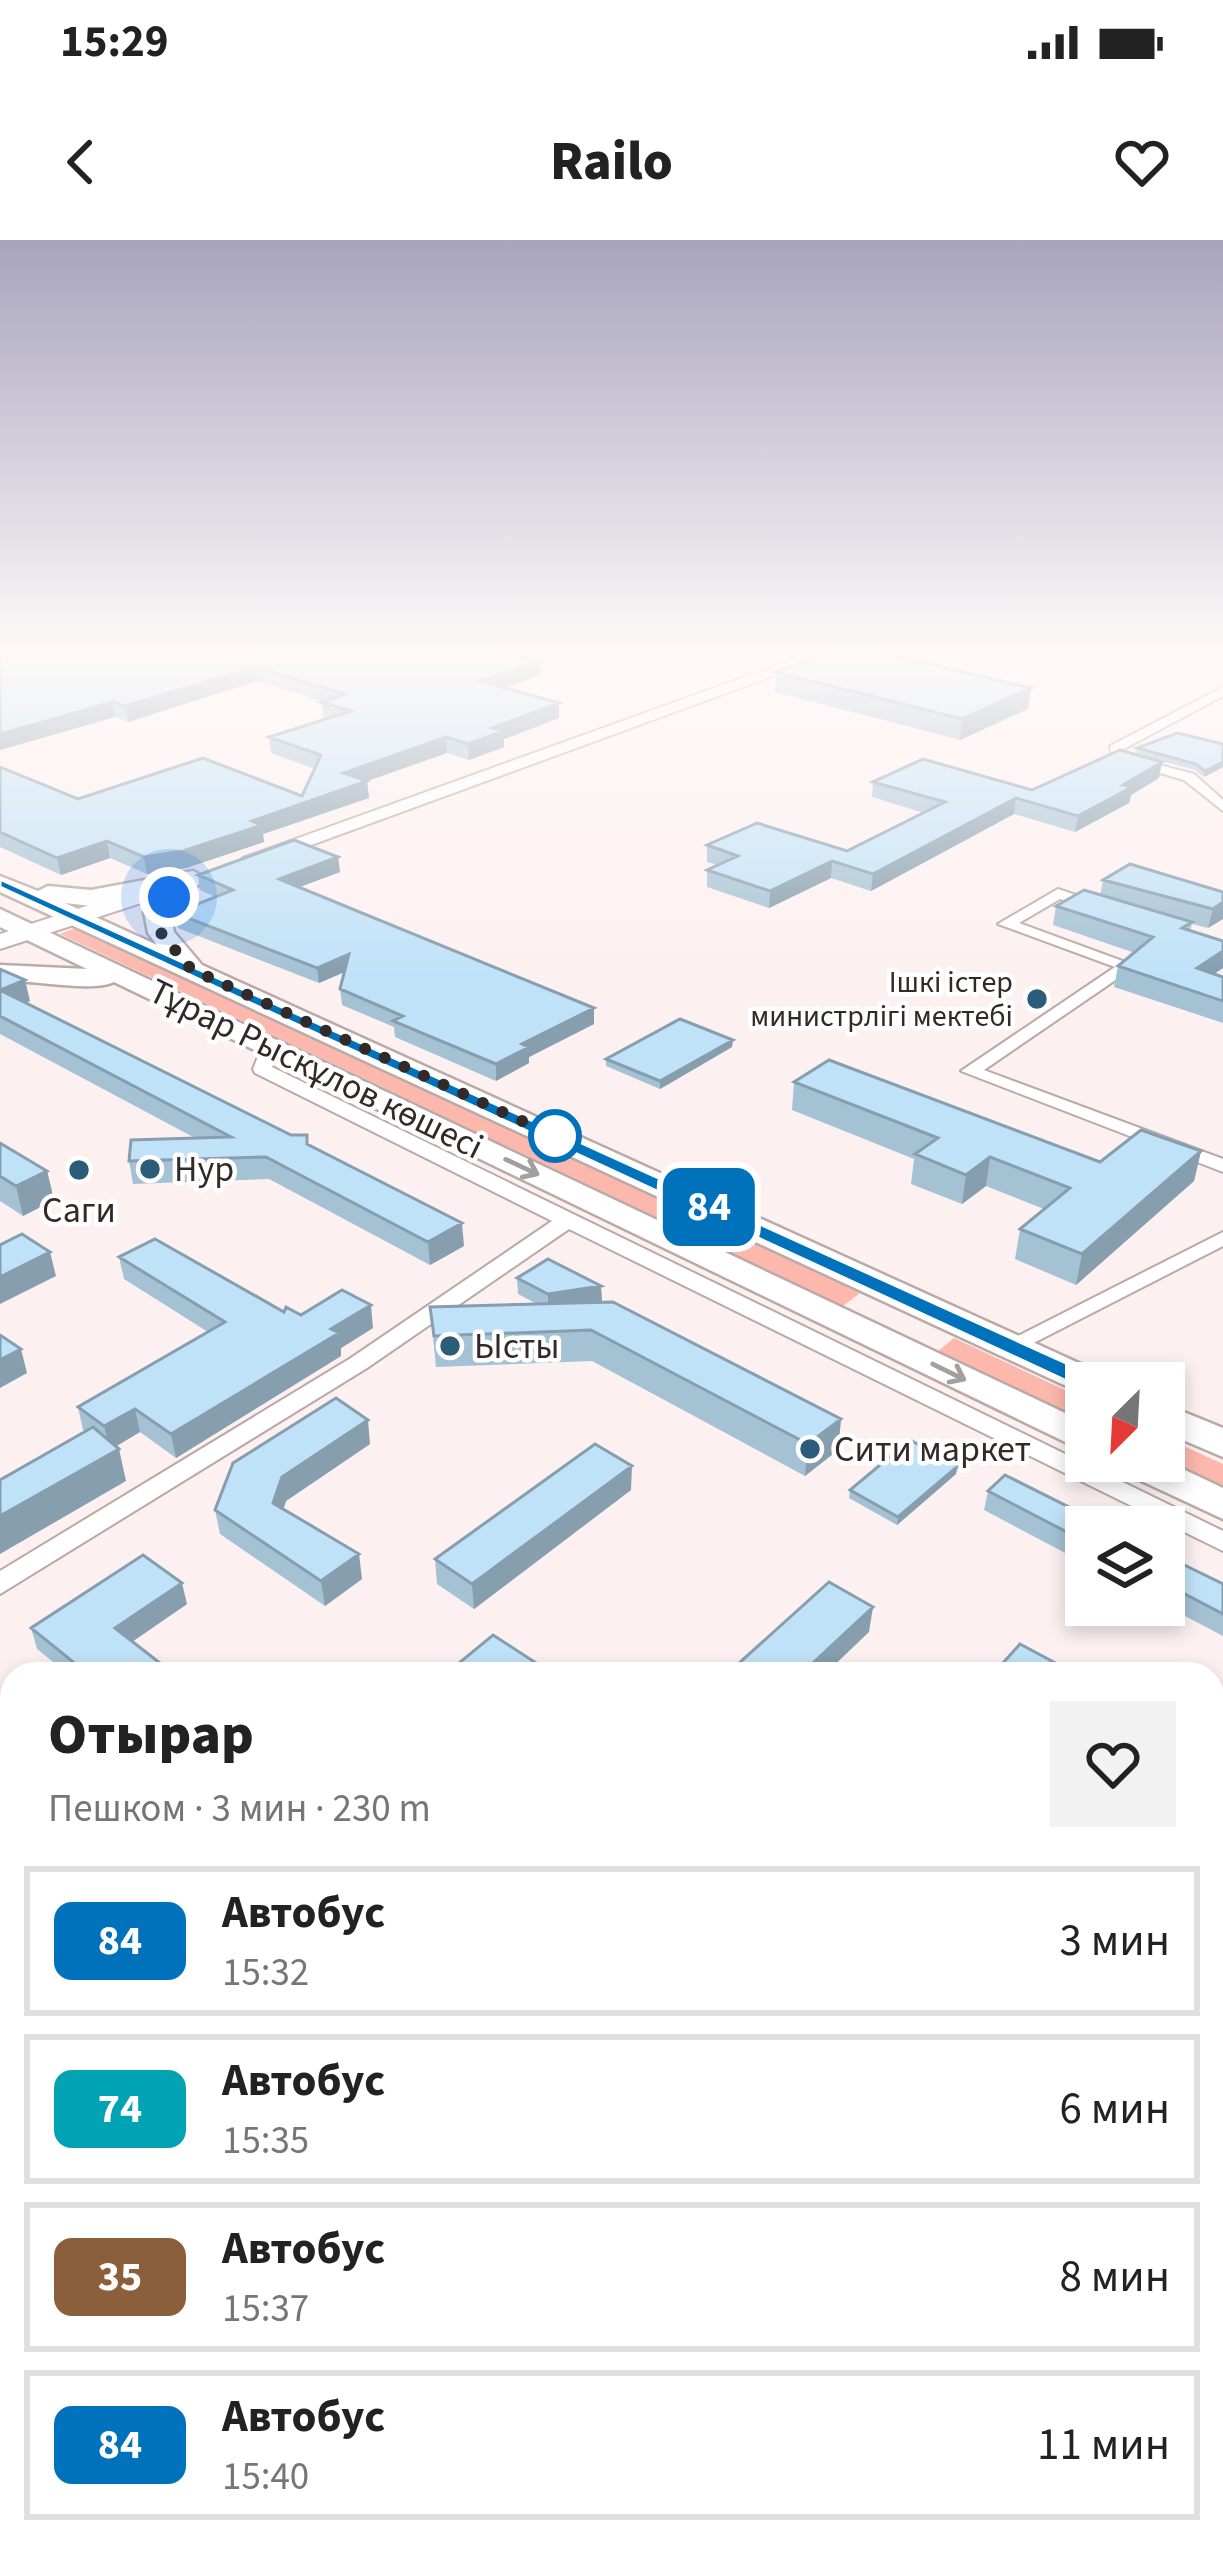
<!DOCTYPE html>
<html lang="ru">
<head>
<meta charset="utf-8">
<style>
  body { margin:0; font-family:"Source Sans 3",sans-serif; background:#f2f2f2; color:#222; height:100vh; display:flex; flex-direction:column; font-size:45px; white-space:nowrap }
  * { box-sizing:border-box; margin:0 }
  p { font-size:39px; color:#767676 }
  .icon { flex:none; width:66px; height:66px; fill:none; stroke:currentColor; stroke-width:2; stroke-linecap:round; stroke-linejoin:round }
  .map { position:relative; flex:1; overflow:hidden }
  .side { position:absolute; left:0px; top:1422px; width:1224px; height:903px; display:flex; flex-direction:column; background:#fff; border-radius:36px 36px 0 0; box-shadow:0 6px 18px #0003 }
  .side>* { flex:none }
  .badge { padding:0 24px; border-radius:18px; font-size:42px; line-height:78px }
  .needle { width:78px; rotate:204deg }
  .fabs { position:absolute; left:1065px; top:1122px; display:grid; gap:24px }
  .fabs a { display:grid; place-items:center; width:120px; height:120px; border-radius:0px; background:#fff; box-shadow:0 6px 18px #0003; font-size:60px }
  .you { position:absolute; width:60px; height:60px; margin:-30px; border:9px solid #fff; border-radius:50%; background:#1a73e8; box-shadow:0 0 0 18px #1a73e833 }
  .map>.badge { position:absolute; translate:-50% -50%; box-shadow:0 0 0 6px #fff }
  .round { display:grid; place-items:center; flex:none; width:126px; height:126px; border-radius:0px; background:#f2f2f2 }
  .summary { display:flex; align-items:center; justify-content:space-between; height:204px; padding:0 48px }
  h1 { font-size:57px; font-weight:800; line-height:90px }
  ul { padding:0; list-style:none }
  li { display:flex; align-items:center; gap:36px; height:150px; margin:0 24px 18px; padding:0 24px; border:6px solid #e0e0e0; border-radius:0px }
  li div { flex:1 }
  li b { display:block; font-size:45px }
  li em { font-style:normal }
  li .badge { min-width:132px; font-weight:700; text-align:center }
  .status { display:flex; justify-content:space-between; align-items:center; height:84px; padding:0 60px; background:#fff; direction:ltr }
  .status svg { height:33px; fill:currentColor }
  header { display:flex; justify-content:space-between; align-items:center; height:156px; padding:0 48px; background:#fff; font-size:54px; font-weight:800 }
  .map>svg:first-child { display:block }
  .green { fill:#fcb8ad }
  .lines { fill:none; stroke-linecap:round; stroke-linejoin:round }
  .street-casing { stroke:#baa9a6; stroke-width:4 }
  .secondary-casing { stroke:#baa9a6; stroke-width:4 }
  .primary-casing { stroke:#baa9a6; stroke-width:5 }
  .street { fill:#fff; fill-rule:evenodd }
  .secondary { fill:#fff; fill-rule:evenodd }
  .primary { fill:#fff; fill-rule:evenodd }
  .wall { fill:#a5c2d5 }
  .shaded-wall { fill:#869eae }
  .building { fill:#c0e2f8; stroke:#869eae; stroke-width:3 }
  .oneway { stroke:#a29f9f }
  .line { fill:#0072bc; stroke:#fff; stroke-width:3 }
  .walk { stroke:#312a29; stroke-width:12; stroke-dasharray:0 21.6 }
  .poi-dot { fill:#2b5d7b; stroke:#fff; stroke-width:4.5 }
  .stop-dot { fill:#fff; stroke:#0072bc; stroke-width:6 }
  .labels { text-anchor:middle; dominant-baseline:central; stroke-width:9; stroke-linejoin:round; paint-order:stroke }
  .far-poi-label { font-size:30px; fill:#312a29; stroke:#fff; text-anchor:end }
  .street-label { font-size:36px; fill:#312a29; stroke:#fff }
  .poi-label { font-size:36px; fill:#312a29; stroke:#fff; text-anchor:start }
</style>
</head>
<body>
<div class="status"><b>15:29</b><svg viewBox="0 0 49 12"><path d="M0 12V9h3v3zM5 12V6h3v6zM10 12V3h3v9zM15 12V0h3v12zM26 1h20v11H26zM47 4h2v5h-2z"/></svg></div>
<header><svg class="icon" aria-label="back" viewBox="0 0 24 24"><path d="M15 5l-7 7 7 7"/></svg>Railo<svg class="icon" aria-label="heart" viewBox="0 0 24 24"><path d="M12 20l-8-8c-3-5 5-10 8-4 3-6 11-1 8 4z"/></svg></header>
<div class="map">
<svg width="1223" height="2324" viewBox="0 0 1223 2324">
  <rect width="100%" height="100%" fill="#fcf1f0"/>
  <path class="green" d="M77,687L860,1053L843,1066L60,694Z
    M954,1098L1086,1160V1183L937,1112Z
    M1164,1197L1223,1224V1248L1164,1220Z"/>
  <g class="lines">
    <g class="street-casing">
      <path id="street" d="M1223,447V456L1122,510L1125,516L1194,534L1223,560V571L1184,540L1112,519L1110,506Z
        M1058,649L1108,666L1100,671L1060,659L1019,683L1136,726L984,830L1223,919V932L961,831L1115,727L998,684Z
        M271,802L280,807L272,827L1223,1291V1311L569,989L367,1128L0,1354V1331L351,1118L552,981L255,833L253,829L262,807Z
        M1223,992V1006L1018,1111H1002L998,1106Z
        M0,1572L12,1577V1611L0,1606Z
        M1223,1575V1615L1212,1619V1579Z
        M12,1621V1652L0,1656V1625Z
        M12,2267V2313H17L0,2322V2272Z
        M666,2313H713L708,2324H661Z"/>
    </g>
    <g class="secondary-casing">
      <path id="secondary" d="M822,409H847L262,623H246L243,618Z
        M173,638L181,640V650L0,709V694Z"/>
    </g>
    <g class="primary-casing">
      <path id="primary" d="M193,631L205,638L170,673L174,692L202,725L1105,1135L1110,1143H1086V1154L1077,1151L0,652V636L38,651L48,646L91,650ZM163,652L144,672L148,693L157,705L65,663L91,666Z
        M0,669L1086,1183V1212L114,742C91,753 30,739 0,741V725L87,729L0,687Z
        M1164,1164L1223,1188V1217L1164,1192Z
        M1164,1220L1223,1248V1279L1118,1230L1112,1221Z"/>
    </g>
    <use href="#street" class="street"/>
    <use href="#secondary" class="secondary"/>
    <use href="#primary" class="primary"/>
  </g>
  <path class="wall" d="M0,409H528V415L523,417L540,421V435L504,448L559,463V478L504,499V507L469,520L447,513L367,541L369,558L263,594L264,602L186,628L147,634L110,618L61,635L0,607V527L78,559L302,556L315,529L271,513L269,497L328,478L323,477L322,461L257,441L128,482L115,477L0,510Z
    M776,432L1031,448L1028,469L960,500L775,452Z
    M1223,504V527L1204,537L1195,530L1136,514L1137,508Z
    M1159,538L1131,555L1129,563L1075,592L1014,574L871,651L831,638L769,668L707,647V630L717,625L707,622V605L847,611L924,573L872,557L873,542L1032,550Z
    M338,617L340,632L299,647L594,784L529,817V823L496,841L395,797L394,787L342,765L340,749L345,732L319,743L178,688L175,673L216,657L200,650L198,635Z
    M1103,640L1223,652V679L1208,688L1192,684L1190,691L1223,701V728L1214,734L1223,737V783L1114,747L1118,726L1135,713L1053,685L1056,666L1100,655Z
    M0,729L30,761L25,763L308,905L464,1006L430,1025L269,939L133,944L129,921L195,898L0,794Z
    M732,807L660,849L606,826V819Z
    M794,842L1100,922L1201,911L1194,941L1076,1045L1015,1019L1020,989L1044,969L986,946L962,964L911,944L914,919L792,870Z
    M0,903L47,931L54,960L23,976L0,961Z
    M119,1017L284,1072L373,1088L341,1108V1116L176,1218L140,1192L116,1206L83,1190L78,1167L208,1092L124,1039Z
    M517,1038L601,1046L602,1062L841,1179L838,1210L805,1236L592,1121L436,1127L430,1067L537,1064L518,1054Z
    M370,1204L286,1261L283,1270L362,1339L325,1366L220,1294L215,1270Z
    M956,1234L897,1285L849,1258L850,1250Z
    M631,1250L474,1369L437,1344L435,1319Z
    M988,1251L1086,1287V1324L984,1270Z
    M1164,1315L1223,1344V1396L1164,1365Z
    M187,1364L132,1402L174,1434H68L37,1409L31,1388Z
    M12,1970V2136L0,2121V1980Z"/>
  <path class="shaded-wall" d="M502,409H528V415L499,424L498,410Z
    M540,421V435L481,456L480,441Z
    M255,427L257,441L128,482L125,466Z
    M1031,448L1028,469L960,500L962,479Z
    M113,462L115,477L0,510V494Z
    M559,463V478L504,499V507L469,520L468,504L492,488Z
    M446,497L447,513L356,545L367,541L369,558L263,594L264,602L186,628L147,634L144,617L345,549L344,533Z
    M1162,522L1159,538L1131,555L1129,563L1075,592L1078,576L1123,545Z
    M1223,522V527L1204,537L1205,531Z
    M1016,558L1014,574L871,651L873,634Z
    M107,601L110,618L61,635L57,618Z
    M338,617L340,632L281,654L279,639Z
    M832,621L831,638L769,668L770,651Z
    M1223,662V679L1208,688L1213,669Z
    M1223,711V728L1192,748L1197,728Z
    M349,714L351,729L319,743L317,728Z
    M25,740L30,761L5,771L0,750Z
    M594,768V784L529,817V823L496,841V824L522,804Z
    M733,800L732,807L660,849V841Z
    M1201,911L1194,941L1076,1045L1082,1014Z
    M990,917L986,946L962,964L966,935Z
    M47,931L54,960L23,976L16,946Z
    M462,983L464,1006L430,1025L428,1002Z
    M50,1012L56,1036L0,1064V1037Z
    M601,1046L602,1062L548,1070V1054Z
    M371,1065L373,1088L341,1108V1116L176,1218L171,1194Z
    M21,1109L27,1133L0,1148V1120Z
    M135,1169L140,1192L110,1210L104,1186Z
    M841,1179L838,1210L805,1236L808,1204Z
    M368,1180L370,1204L286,1261L277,1288L273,1263L282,1237Z
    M119,1209L126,1241L0,1314V1276Z
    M632,1226L631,1250L474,1369L472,1344Z
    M958,1226L956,1234L897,1285L898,1277Z
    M359,1314L362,1339L325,1366L321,1341Z
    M182,1343L187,1364L120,1410L115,1388Z
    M873,1367L869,1392L825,1434H801Z
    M12,1745V1767L0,1776V1755Z"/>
  <path class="building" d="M0,409H502L498,410L540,421L480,441L559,463L492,488L504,491L468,504L446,497L344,533L367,541L252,581L262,585L183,611L144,617L107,601L57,618L0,592V527L78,559L203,518L302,556L321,515L269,497L351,471L321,462L345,454L255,427L125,466L113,462L0,494Z
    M837,409H865L1031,448L962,479L776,432Z
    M1177,493L1223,504V522L1205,531L1196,524L1137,508Z
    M1120,510L1162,522L1123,545L1132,547L1078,576L1016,558L873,634L832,621L770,651L707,630L738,616L707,605L757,583L847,611L945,562L873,542L923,519L1032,550Z
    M294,600L338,617L279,639L594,768L522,804L529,807L496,824L393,781L403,776L340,749L349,714L317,728L175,673L233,650L198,635Z
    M1130,624L1223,652V662L1213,669L1103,640Z
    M1084,650L1192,682L1182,688L1223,701V711L1197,728L1223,737V761L1118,726L1153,697L1056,666Z
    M0,729L25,740L0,750L291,895H307V904L462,983L428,1002L266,917L129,921L131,900L231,897L0,776Z
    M680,779L733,800L660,841L606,819Z
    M829,820L1100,922L1141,890L1201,911L1082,1014L1020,989L1070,948L990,917L966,935L915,914L938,898L794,842Z
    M0,903L47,931L16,946L0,936Z
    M22,994L50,1012L0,1037V1005Z
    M155,999L284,1072L286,1067L301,1075L342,1050L371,1065L331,1089L339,1093L171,1194L135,1169L104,1186L78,1167L225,1082L119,1017Z
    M548,1019L601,1046L548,1054L517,1038Z
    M613,1062L841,1179L808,1204L591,1090L434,1096L430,1067Z
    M0,1095L21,1109L0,1120Z
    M336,1158L368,1180L282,1237L273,1263L359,1314L321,1341L215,1270L233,1223Z
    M93,1187L119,1209L0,1276V1240Z
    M910,1200L958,1226L898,1277L850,1250Z
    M595,1204L632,1226L472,1344L435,1319Z
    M1005,1235L1109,1287H1086V1302L988,1251Z
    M143,1315L182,1343L115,1388L174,1434H88L31,1388Z
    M1164,1315L1223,1344V1374L1164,1343Z
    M829,1342L873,1367L801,1434H727Z
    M493,1395L553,1434H451L448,1432Z
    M1020,1404L1076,1434H993Z
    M2,1666L12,1676V1745L0,1755V1667Z
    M12,1970V2129L0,2114V1980Z
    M15,2313H107L116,2324H4Z
    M1134,2313H1195L1208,2324H1128Z"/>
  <defs><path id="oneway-shaft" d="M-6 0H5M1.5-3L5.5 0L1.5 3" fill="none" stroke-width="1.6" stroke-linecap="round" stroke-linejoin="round" transform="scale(3)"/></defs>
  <g class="oneway">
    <use href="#oneway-shaft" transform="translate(522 927) rotate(25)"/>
    <use href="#oneway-shaft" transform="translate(949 1132) rotate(26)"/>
  </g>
  <linearGradient id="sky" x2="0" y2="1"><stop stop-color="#a8a4be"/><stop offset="0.56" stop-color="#fef9f8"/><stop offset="1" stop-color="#fef9f8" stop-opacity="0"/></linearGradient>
  <rect width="1223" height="734" fill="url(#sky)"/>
  <path class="line" d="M0,639L1099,1138L1102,1143L1090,1150L1082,1148L0,647Z"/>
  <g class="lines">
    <path class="walk" d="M169,657L157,672L164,686L161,693L191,729L555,896"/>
  </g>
  <g class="poi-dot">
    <circle cx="1037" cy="759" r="12"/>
    <circle cx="150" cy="929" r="12"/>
    <circle cx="79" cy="930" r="12"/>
    <circle cx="450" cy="1106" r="12"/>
    <circle cx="810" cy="1209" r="12"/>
  </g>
  <circle class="stop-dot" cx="555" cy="896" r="24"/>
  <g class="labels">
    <g class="far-poi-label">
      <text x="1013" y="742">Ішкі істер<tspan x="1013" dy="34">министрлігі мектебі</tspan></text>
    </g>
    <g class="street-label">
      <text transform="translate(316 829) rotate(26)">Тұрар Рыскұлов көшесі</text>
    </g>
    <g class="poi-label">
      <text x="174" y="929">Нур</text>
      <text x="79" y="970" text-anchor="middle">Саги</text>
      <text x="474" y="1106">Ысты</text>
      <text x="834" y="1209">Сити маркет</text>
    </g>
  </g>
</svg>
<div class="fabs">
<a><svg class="needle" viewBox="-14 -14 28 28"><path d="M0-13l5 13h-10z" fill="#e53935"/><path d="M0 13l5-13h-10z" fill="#767676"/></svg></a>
<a><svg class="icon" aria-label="layers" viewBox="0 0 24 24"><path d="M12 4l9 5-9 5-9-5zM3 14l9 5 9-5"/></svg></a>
</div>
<div class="you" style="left:169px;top:657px"></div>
<b class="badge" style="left:709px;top:967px;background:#0072bc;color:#fff">84</b>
<section class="side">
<div class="summary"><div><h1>Отырар</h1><p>Пешком · 3 мин · 230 m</p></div><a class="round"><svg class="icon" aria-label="heart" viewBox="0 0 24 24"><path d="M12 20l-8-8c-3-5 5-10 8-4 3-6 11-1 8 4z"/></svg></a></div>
<ul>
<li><span class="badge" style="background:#0072bc;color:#fff">84</span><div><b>Автобус</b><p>15:32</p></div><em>3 мин</em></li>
<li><span class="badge" style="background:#00a3b4;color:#fff">74</span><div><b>Автобус</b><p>15:35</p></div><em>6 мин</em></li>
<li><span class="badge" style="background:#8b5e3c;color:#fff">35</span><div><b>Автобус</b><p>15:37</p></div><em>8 мин</em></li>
<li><span class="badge" style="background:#0072bc;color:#fff">84</span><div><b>Автобус</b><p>15:40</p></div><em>11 мин</em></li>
</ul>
</section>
</div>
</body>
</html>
